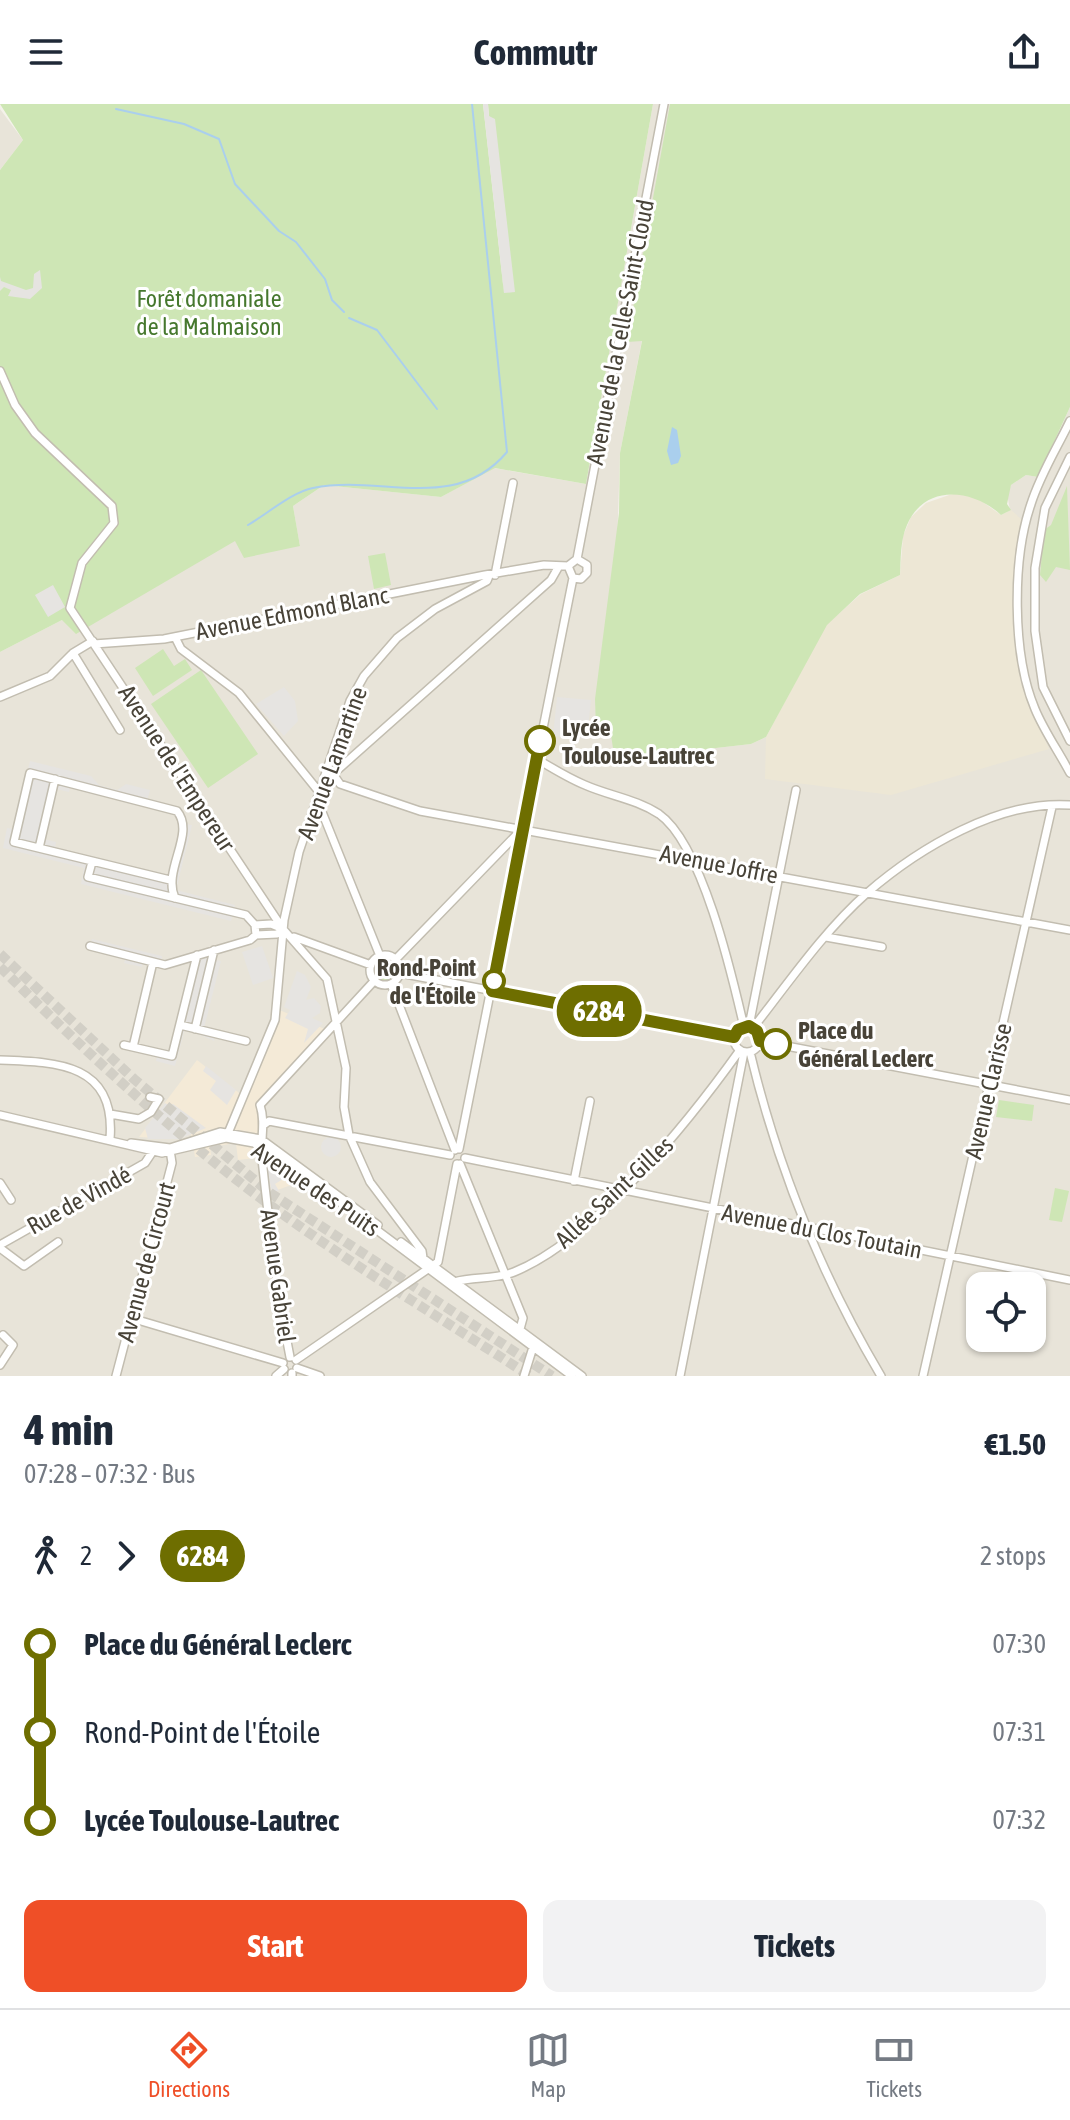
<!DOCTYPE html>
<html lang="en">
<head>
<meta charset="utf-8">
<style>
  body { margin:0; font-family:"Asap Condensed",sans-serif; background:#f2f2f3; color:#1f2937; height:100vh; display:flex; flex-direction:column; font-size:30px; white-space:nowrap }
  * { box-sizing:border-box; margin:0 }
  p { font-size:26px; color:#747a83 }
  .icon { flex:none; width:44px; height:44px; fill:none; stroke:currentColor; stroke-width:2; stroke-linecap:round; stroke-linejoin:round }
  .map { position:relative; height:1272px; overflow:hidden }
  .sheet { display:flex; flex-direction:column; background:#fff; flex:1 }
  .sheet>* { flex:none }
  .badge { padding:0 16px; border-radius:26px; font-size:28px; line-height:52px }
  .controls { position:absolute; left:966px; top:1168px; display:grid; gap:16px }
  .controls a { display:grid; place-items:center; width:80px; height:80px; border-radius:16px; background:#fff; box-shadow:0 2px 6px #0004; font-size:40px }
  .map>.badge { position:absolute; translate:-50% -50%; box-shadow:0 0 0 4px #fff }
  .legs { display:flex; align-items:center; gap:12px; height:88px; padding:0 24px; font-size:26px }
  .legs p { margin-inline-start:auto }
  .headline { display:flex; align-items:center; justify-content:space-between; height:136px; padding:0 24px }
  h1 { font-size:44px; font-weight:700; line-height:60px }
  .primary-button { display:flex; gap:16px; margin-top:auto; padding:16px 24px }
  .primary-button a { flex:1; height:92px; border-radius:16px; background:#ef4f27; color:#fff; font-size:32px; font-weight:700; line-height:92px; text-align:center }
  .primary-button a+a { background:#f2f2f3; color:#1f2937 }
  ul { padding:0 24px; list-style:none }
  li { display:flex; align-items:center; gap:28px; height:88px; font-size:30px }
  li i { display:grid; place-items:center; width:12px; height:100%; margin:0 10px; background:currentColor }
  li i::after { content:''; width:20px; height:20px; margin:-10px; border:6px solid; border-radius:50%; background:#fff }
  li p { margin-inline-start:auto }
  li:first-child i { background:linear-gradient(#0000 50%,currentColor 0) }
  li:last-child i { background:linear-gradient(currentColor 50%,#0000 0) }
  header { display:flex; justify-content:space-between; align-items:center; height:104px; padding:0 24px; background:#fff; font-size:36px; font-weight:700 }
  .dock { display:flex; justify-content:space-around; align-items:center; height:112px; border-top:2px solid #e0e1e3; background:#fff; font-size:22px; color:#747a83 }
  .dock a { display:grid; justify-items:center; gap:4px }
  .dock .selected { color:#ef4f27 }
  .map>svg:first-child { display:block }
  .residential { fill:#e8e4d9; fill-rule:evenodd }
  .commercial { fill:#f4ead7 }
  .education { fill:#ede7d5 }
  .green { fill:#cee6b5 }
  .parking { fill:#e6e4e1 }
  .water { fill:#aacfed }
  .lines { fill:none; stroke-linecap:round; stroke-linejoin:round }
  .stream { stroke:#aacfed; stroke-width:2 }
  .highway-tunnel { stroke:#d2cfc6; stroke-width:10; stroke-dasharray:10 5; stroke-linecap:butt }
  .minor-casing { stroke:#c2bdb0; stroke-width:10 }
  .minor { stroke:#fff; stroke-width:7 }
  .line-1-casing { stroke:#fff; stroke-width:18 }
  .line-1 { stroke:#6e6e00; stroke-width:12 }
  .stop-1-dot { fill:#fff; stroke:#6e6e00; stroke-width:4 }
  .labels { text-anchor:middle; dominant-baseline:central; stroke-width:6; stroke-linejoin:round; paint-order:stroke }
  .park-label { font-size:24px; fill:#46782e; stroke:#fff }
  .street-label { font-size:24px; fill:#484338; stroke:#fff }
  .stop-label { font-size:24px; font-weight:bold; fill:#484338; stroke:#fff; text-anchor:start }
</style>
</head>
<body>
<header><svg class="icon" aria-label="menu" viewBox="0 0 24 24"><path d="M4 6h16M4 12h16M4 18h16"/></svg>Commutr<svg class="icon" aria-label="share" viewBox="0 0 24 24"><path d="M12 15V3M7 8l5-5 5 5M5 13v7h14v-7"/></svg></header>
<div class="map">
<svg width="1070" height="1272" viewBox="0 0 1070 1272">
  <rect width="100%" height="100%" fill="#f4f2ea"/>
  <path class="residential" d="M653,0H805L642,236L620,349L611,631L655,651L751,640L766,633L1010,406L1007,390L1011,381L1026,371L1038,373L1070,303V1272H0V548L62,516L236,436L300,442L293,402L324,381L441,393L494,364L586,380ZM980,1182H1032V1234H980Z
    M0,5L23,36L0,66Z"/>
  <path class="commercial" d="M277,905L327,926L263,994L261,1031L273,1056L291,1070L294,1080L272,1088L266,1061H258L256,1054L238,1056L236,1039L210,1043L211,1051L195,1053L191,1030L179,1035L139,1033L197,956L243,992Z"/>
  <path class="education" d="M955,389L973,391L1001,411L1011,406L1021,415L1014,469L1016,547L1022,582L1049,645L891,691L765,675L766,633L826,521L861,490L900,471L903,432L911,413L926,399Z"/>
  <path class="green" d="M0,0H483L504,189L488,0H653L586,380L495,364L441,393L324,381L293,402L300,442L244,454L235,437L76,530L62,516L0,548V66L23,36Z
    M670,0H1070V303L1038,373L1026,371L1011,381L1007,400L1011,406L1001,411C973,385 925,379 907,421C900,437 901,455 900,471L860,490L827,521L766,633L751,640L655,651L613,644L611,631L596,625L595,595L619,409L620,349L642,237L627,238Z
    M1067,382L1070,466L1056,463L1046,478L1040,471L1044,426L1051,421Z
    M385,449L391,481L374,485L368,452Z
    M163,545L174,562L185,555L192,566L153,592L135,564Z
    M201,566L258,650L208,684L151,600Z
    M373 865a12 12 0 1 1 24 0a12 12 0 1 1-24 0Z
    M999,996L1034,1001L1032,1017L996,1013Z
    M1055,1084L1069,1087L1062,1118L1049,1116Z"/>
  <path class="parking" d="M483,0H488L489,12L495,15L515,188L504,189Z
    M40,166L42,184L30,195L8,192L11,186L4,183L0,187V173L1,177L26,186L33,184L34,170Z
    M53,481L65,503L48,513L35,491Z
    M284,583L295,597L298,617L284,632L256,600Z
    M557,593L591,596L587,635L553,632Z
    M30,657L91,672L99,681L117,686L126,680L150,686L147,697L71,680L69,688L56,685L44,735L56,738L55,745L172,773L185,720L192,721L176,786L235,801L231,817L81,780L84,764L3,744L7,724L13,725Z
    M92,835L162,852L161,859L144,855L142,863L124,859L126,854L89,844Z
    M262,842L273,874L253,881L242,848Z
    M199,852L221,857L204,924L216,928L214,937L185,924L175,962L156,957L157,950L173,954Z
    M297,867L305,871L311,883L306,896L314,894L321,902L320,909L312,914L323,919L304,939L308,925L285,914L290,906L284,903Z
    M206,962L236,986L227,1001L210,986L216,977L203,967Z
    M165,999L170,1002L173,1000L206,1024L179,1035H148L145,1024Z
    M321 1043a10 10 0 1 1 20 0a10 10 0 1 1-20 0Z
    M273,1056L291,1070L275,1080L279,1087L272,1088L266,1060Z"/>
  <path class="water" d="M672,323L677,326L681,352L678,359L671,361L667,347Z"/>
  <g class="lines">
    <path class="stream" d="M116,5L184,20L219,35L235,80L279,127L296,138L325,175L332,196L344,208
      M349,214L377,226L437,305
      M248,421C267,410 292,388 313,384C381,370 455,410 507,348L472,0"/>
    <path class="highway-tunnel" d="M0,850L134,975L270,1089L552,1272
      M0,863C81,943 164,1021 255,1090C343,1156 438,1212 530,1272"/>
    <g class="minor-casing">
      <path id="minor" d="M0,267L15,301L35,329L112,402L114,419L82,459L70,504L283,825
        M1070,317C1057,344 1040,371 1031,400C1012,455 1012,551 1035,605C1044,627 1059,648 1070,669
        M1070,353L1045,404L1035,464V527L1043,583L1070,637
        M568,462L577,455L664,0
        M495,471L513,379
        M573,474L581,475L587,469V461L577,455
        M175,533L181,545L239,589L320,689
        M94,540L164,535L485,471L544,461L568,462
        M73,549L120,626
        M0,593L50,572L73,549L93,537
        M537,655C552,664 568,674 585,681C610,692 636,695 659,710C702,740 732,871 744,923
        M333,670L340,680L420,707L1070,826
        M333,670L551,476L559,462
        M318,698L380,852
        M39,744L55,675
        M92,758L88,773L246,811L255,821L256,831L277,830L283,825
        M170,776L14,738L30,669L177,707C196,730 162,766 175,794
        M255,821L271,820L283,825L327,875L346,964L344,1003L349,1031L370,1078L422,1147L423,1154
        M294,833L371,861
        M826,833L882,843
        M90,842L165,861L250,836L256,831
        M370 866a15 15 0 1 1 30 0a15 15 0 1 1-30 0Z
        M396,855L522,725
        M400,869L734,933
        M391,880L455,1046
        M180,921L246,937
        M749,922L796,686
        M734 935a13 13 0 1 1 26 0a13 13 0 1 1-26 0Z
        M753,924C789,878 824,827 867,789C919,744 999,696 1070,701
        M195,925L214,846
        M760,937L1070,996
        M124,941L172,952L197,851
        M133,943L153,858
        M750,948C777,1061 821,1171 881,1272
        M0,956C59,958 116,960 110,1035
        M110,1010L139,1015L151,1008L159,995L150,993
        M0,1011L162,1049L226,1034L254,1039L334,1094L572,1272
        M265,1020L269,1017L450,1051
        M226,1034L275,916L284,816L299,748L350,597L364,572L397,534L435,505L487,477L489,472
        M131,1039L170,1044L220,1028L261,1035L378,1121
        M459,1045L573,474L568,462
        M465,1054L1070,1176
        M460,1060L523,1214L520,1225
        M574,1077L590,997
        M0,1079L11,1096
        M401,1138L582,1272
        M0,1141L145,1059L155,1044
        M0,1144L24,1162L58,1138
        M454,1178C474,1172 494,1176 514,1168C595,1135 690,1016 740,946
        M131,1214L283,1259
        M290,1253C277,1188 269,1121 262,1055C260,1036 266,1019 260,1001L375,876
        M296,1256L438,1158L457,1060
        M0,1261L13,1241L3,1231
        M297,1264L320,1272
        M292,1269V1272
        M116,1272L172,1059L170,1046
        M276,1272L284,1265
        M524,1272L534,1240
        M680,1272L744,948
        M923,1272L1052,703"/>
    </g>
    <use href="#minor" class="minor"/>
  </g>
  <g class="lines">
    <g class="line-1-casing">
      <path id="line-1" d="M540,637L492,887L734,933L738,926L749,922L757,927L760,937L776,940"/>
    </g>
    <use href="#line-1" class="line-1"/>
  </g>
  <g class="stop-1-dot">
    <circle cx="540" cy="637" r="14"/>
    <circle cx="494" cy="877" r="10"/>
    <circle cx="776" cy="940" r="14"/>
  </g>
  <g class="labels">
    <g class="park-label">
      <text x="209" y="194">Forêt domaniale<tspan x="209" dy="28">de la Malmaison</tspan></text>
    </g>
    <g class="street-label">
      <text transform="translate(620 228) rotate(-79)">Avenue de la Celle-Saint-Cloud</text>
      <text transform="translate(292 509) rotate(-11)">Avenue Edmond Blanc</text>
      <text transform="translate(332 659) rotate(-70)">Avenue Lamartine</text>
      <text transform="translate(177 664) rotate(57)">Avenue de l'Empereur</text>
      <text transform="translate(719 760) rotate(11)">Avenue Joffre</text>
      <text transform="translate(988 987) rotate(-77)">Avenue Clarisse</text>
      <text transform="translate(316 1085) rotate(34)">Avenue des Puits</text>
      <text transform="translate(614 1088) rotate(-43)">Allée Saint-Gilles</text>
      <text transform="translate(79 1096) rotate(-29)">Rue de Vindé</text>
      <text transform="translate(822 1127) rotate(11)">Avenue du Clos Toutain</text>
      <text transform="translate(146 1158) rotate(-75)">Avenue de Circourt</text>
      <text transform="translate(278 1172) rotate(82)">Avenue Gabriel</text>
    </g>
    <g class="stop-label">
      <text x="562" y="623">Lycée<tspan x="562" dy="28">Toulouse-Lautrec</tspan></text>
      <text x="476" y="863" text-anchor="end">Rond-Point<tspan x="476" dy="28">de l'Étoile</tspan></text>
      <text x="798" y="926">Place du<tspan x="798" dy="28">Général Leclerc</tspan></text>
    </g>
  </g>
</svg>
<div class="controls">
<a><svg class="icon" aria-label="locate" viewBox="0 0 24 24"><circle cx="12" cy="12" r="6"/><path d="M12 2v4M12 18v4M2 12h4M18 12h4"/></svg></a>
</div>
<b class="badge" style="left:599px;top:907px;background:#6e6e00;color:#fff">6284</b>
</div>
<section class="sheet">
<div class="headline"><div><h1>4 min</h1><p>07:28 – 07:32 · Bus</p></div><b>€1.50</b></div>
<div class="legs"><svg class="icon" aria-label="walk" viewBox="0 0 24 24"><circle cx="13" cy="4" r="2"/><path d="M13 8l-2 6 4 7M11 14l-3 7M7 12l3-4h3l4 4"/></svg>2<svg class="icon" aria-label="forward" viewBox="0 0 24 24"><path d="M9 5l7 7-7 7"/></svg><b class="badge" style="background:#6e6e00;color:#fff">6284</b><p>2 stops</p></div>
<ul>
<li><i style="color:#6e6e00"></i><b>Place du Général Leclerc</b><p>07:30</p></li>
<li><i style="color:#6e6e00"></i><span>Rond-Point de l'Étoile</span><p>07:31</p></li>
<li><i style="color:#6e6e00"></i><b>Lycée Toulouse-Lautrec</b><p>07:32</p></li>
</ul>
<div class="primary-button"><a>Start</a><a>Tickets</a></div>
</section>
<nav class="dock">
<a class="selected"><svg class="icon" aria-label="directions" viewBox="0 0 24 24"><path d="M12 3l9 9-9 9-9-9zM9 14v-3h6M13 9l2 2-2 2"/></svg>Directions</a>
<a><svg class="icon" aria-label="map" viewBox="0 0 24 24"><path d="M3 6l6-2 6 2 6-2v14l-6 2-6-2-6 2zM9 4v14M15 6v14"/></svg>Map</a>
<a><svg class="icon" aria-label="tickets" viewBox="0 0 24 24"><path d="M3 7h18v10H3zM15 7v10"/></svg>Tickets</a>
</nav>
</body>
</html>
